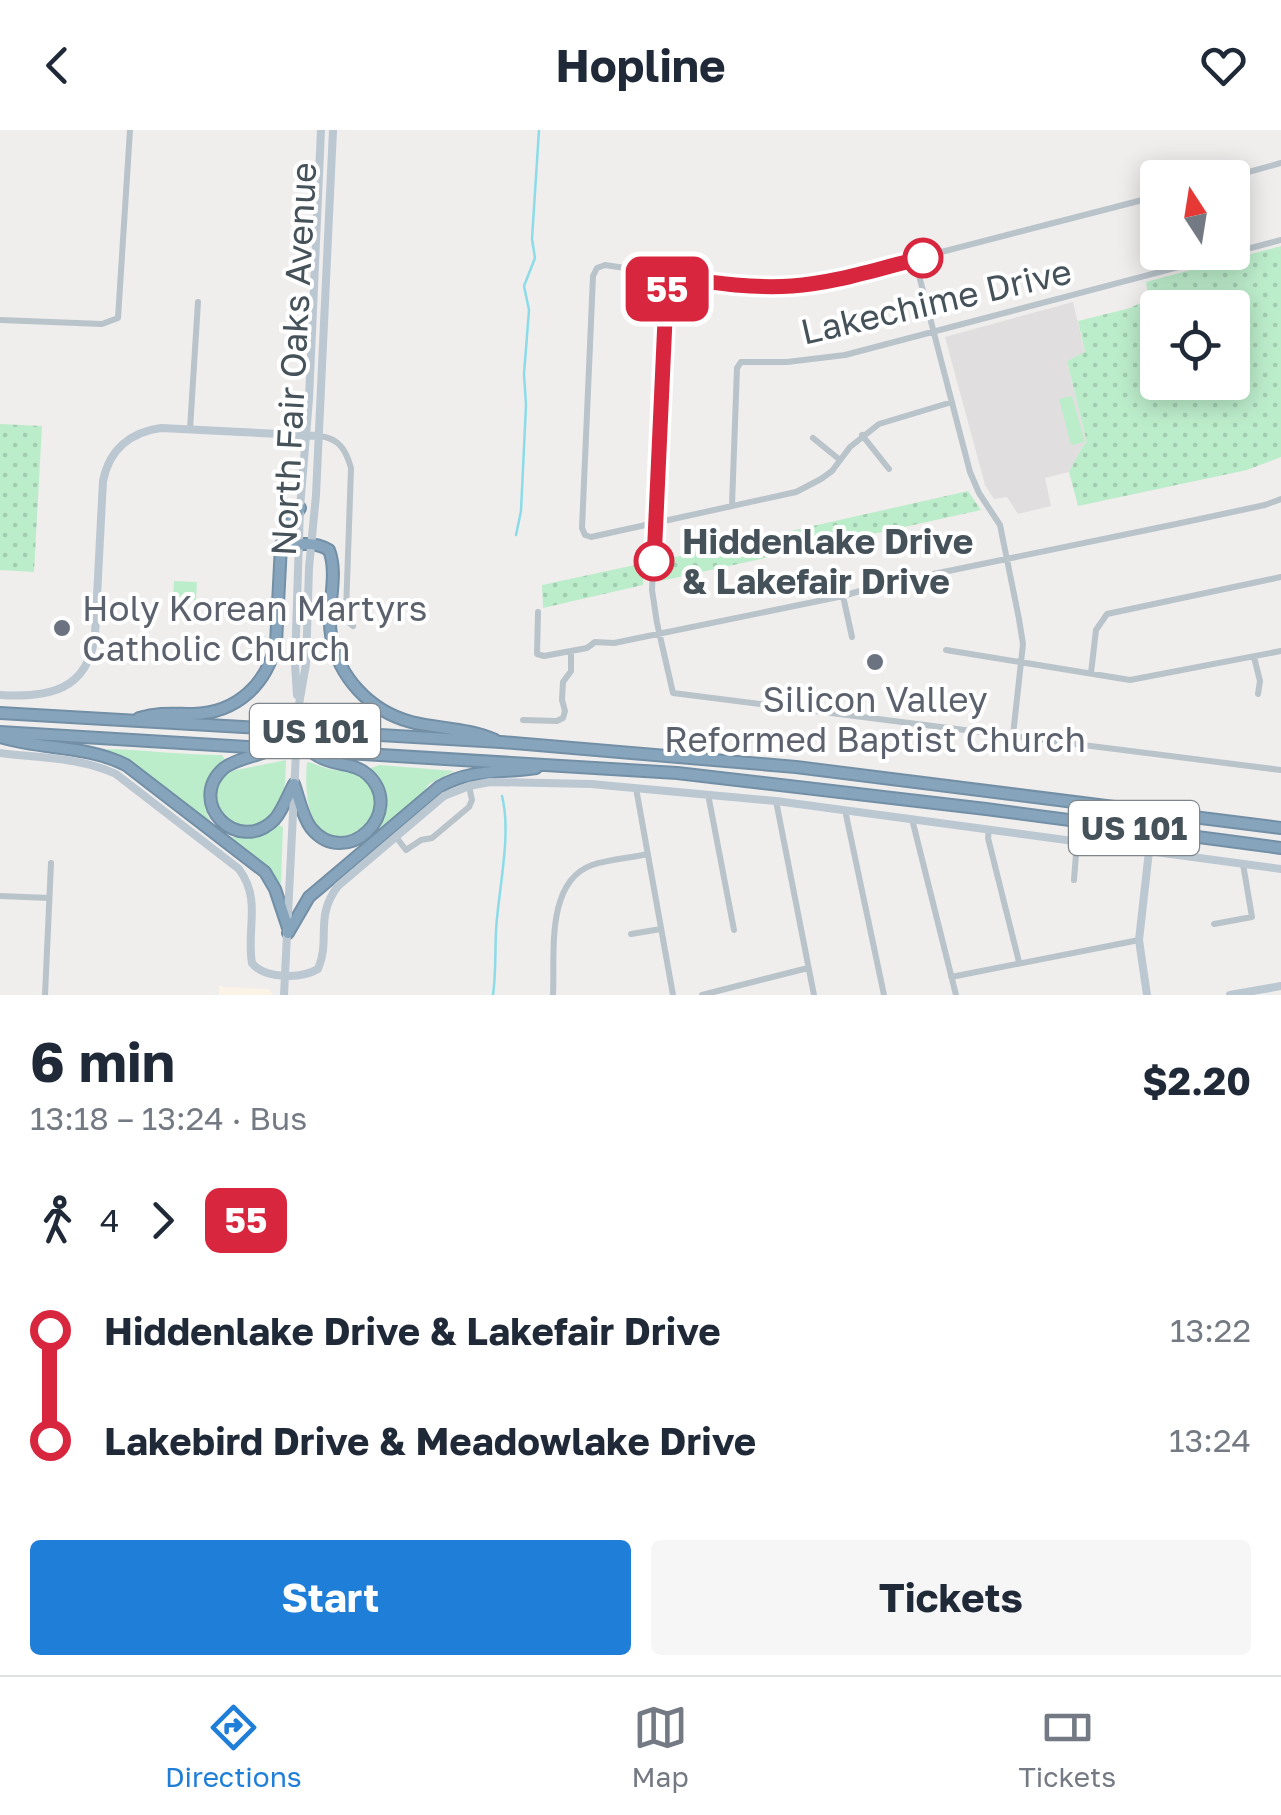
<!DOCTYPE html>
<html lang="en">
<head>
<meta charset="utf-8">
<style>
  body { margin:0; font-family:"Golos Text",sans-serif; background:#f6f6f7; color:#1f2937; height:100vh; display:flex; flex-direction:column; font-size:38px; white-space:nowrap }
  * { box-sizing:border-box; margin:0 }
  p { font-size:32px; color:#747a83 }
  .icon { flex:none; width:55px; height:55px; fill:none; stroke:currentColor; stroke-width:2; stroke-linecap:round; stroke-linejoin:round }
  .map { position:relative; height:865px; overflow:hidden }
  .panel { display:flex; flex-direction:column; background:#fff; flex:1 }
  .panel>* { flex:none }
  .badge { padding:0 20px; border-radius:15px; font-size:35px; line-height:65px }
  .needle { width:65px; rotate:348deg }
  .tools { position:absolute; left:1140px; top:30px; display:grid; gap:20px }
  .tools a { display:grid; place-items:center; width:110px; height:110px; border-radius:10px; background:#fff; box-shadow:0 5px 25px #0003; font-size:50px }
  .map>.badge { position:absolute; translate:-50% -50%; box-shadow:0 0 0 5px #fff }
  .legs { display:flex; align-items:center; gap:15px; height:110px; padding:0 30px; font-size:32px }
  .legs p { margin-inline-start:auto }
  .head { display:flex; align-items:center; justify-content:space-between; height:170px; padding:0 30px }
  h1 { font-size:55px; font-weight:700; line-height:75px }
  .action { display:flex; gap:20px; margin-top:auto; padding:20px 30px }
  .action a { flex:1; height:115px; border-radius:10px; background:#1f7ed8; color:#fff; font-size:40px; font-weight:700; line-height:115px; text-align:center }
  .action a+a { background:#f6f6f7; color:#1f2937 }
  ul { padding:0 30px; list-style:none }
  li { display:flex; align-items:center; gap:35px; height:110px; font-size:38px }
  li i { display:grid; place-items:center; width:15px; height:100%; margin:0 12px; background:currentColor }
  li i::after { content:''; width:25px; height:25px; margin:-12px; border:8px solid; border-radius:50%; background:#fff }
  li p { margin-inline-start:auto }
  li:first-child i { background:linear-gradient(#0000 50%,currentColor 0) }
  li:last-child i { background:linear-gradient(currentColor 50%,#0000 0) }
  header { display:flex; justify-content:space-between; align-items:center; height:130px; padding:0 30px; background:#fff; font-size:45px; font-weight:700 }
  .tabs { display:flex; justify-content:space-around; align-items:center; height:140px; border-top:2px solid #e0e1e3; background:#fff; font-size:28px; color:#747a83 }
  .tabs a { display:grid; justify-items:center; gap:5px }
  .tabs .on { color:#1f7ed8 }
  .map>svg:first-child { display:block }
  .commercial { fill:#fbf3e6 }
  .education { fill:#e1dedf }
  .grass { fill:#bcedcb }
  .park { fill:url(#park-dots); fill-rule:evenodd }
  .lines { fill:none; stroke-linecap:round; stroke-linejoin:round }
  .stream { stroke:#8bdce8; stroke-width:2.5 }
  .highway-casing { stroke:#728fa6; stroke-width:14 }
  .street { stroke:#b9c3ca; stroke-width:6 }
  .secondary { stroke:#bbc7d1; stroke-width:8 }
  .highway { stroke:#86a4bb; stroke-width:10 }
  .secondary-bridge { stroke:#bbc7d1; stroke-width:8 }
  .line-1-casing { stroke:#fff; stroke-width:22 }
  .line-1 { stroke:#d7263d; stroke-width:15 }
  .stop-1-dot { fill:#fff; stroke:#d7263d; stroke-width:5 }
  .worship-dot { fill:#6b7280; stroke:#fff; stroke-width:4 }
  .labels { text-anchor:middle; dominant-baseline:central; stroke-width:8; stroke-linejoin:round; paint-order:stroke }
  .shield { fill:#fff; stroke:#7e868c; stroke-width:2.5 }
  .shield-label { font-size:32px; font-weight:bold; fill:#46525a }
  .street-label { font-size:35px; fill:#46525a; stroke:#fff }
  .stop-label { font-size:35px; font-weight:bold; fill:#46525a; stroke:#fff; text-anchor:start }
  .worship-label { font-size:35px; fill:#5b616d; stroke:#fff; text-anchor:start }
</style>
</head>
<body>
<header><svg class="icon" aria-label="back" viewBox="0 0 24 24"><path d="M15 5l-7 7 7 7"/></svg>Hopline<svg class="icon" aria-label="heart" viewBox="0 0 24 24"><path d="M12 20l-8-8c-3-5 5-10 8-4 3-6 11-1 8 4z"/></svg></header>
<div class="map">
<svg width="1281" height="865" viewBox="0 0 1281 865">
  <defs>
    <pattern id="park-dots" width="8" height="8" patternUnits="userSpaceOnUse" patternTransform="scale(2.5)"><rect width="8" height="8" fill="#bcedcb"/><path d="M2 2h.1M6 6h.1" fill="none" stroke="#a3cdb1" stroke-width="1.8" stroke-linecap="round"/></pattern>
  </defs>
  <rect width="100%" height="100%" fill="#f0eded"/>
  <path class="commercial" d="M219,855L223,857L269,859L273,865H219Z"/>
  <path class="education" d="M1073,172L1085,223L1067,231L1087,313L1084,314L1069,342L1045,348L1051,376L1018,384L1007,367L994,369L985,355L945,207Z"/>
  <path class="grass" d="M1072,266L1085,312L1071,315L1059,269Z
    M174,451L197,452L196,470L173,469Z
    M108,619C146,620 183,625 222,625L225,630C204,645 198,668 210,690L207,695L156,652L106,622Z
    M286,630C285,666 285,680 252,699L230,695L215,675L219,650L227,642Z
    M307,632C315,633 321,637 329,639C340,642 348,639 359,645C421,682 295,769 307,632Z
    M380,635L454,641L429,654L421,666L378,703L375,698L382,686L368,639Z
    M278,695L283,697L281,753L276,755L228,711L231,707L256,708Z"/>
  <path class="park" d="M1281,116V327L1247,340L1078,376L1069,342L1084,314L1087,313L1067,231L1085,222L1078,191L1130,178L1149,169L1146,152ZM1158,178H1232V252H1158Z
    M0,294L42,296L34,442L0,440Z
    M968,361L981,380L661,451L662,430Z
    M644,433L643,455L543,478L542,455Z"/>
  <g class="lines">
    <path class="stream" d="M516,405L521,381L526,275L524,244L529,180L524,156L535,128L532,109L539,0
      M493,865C496,844 495,823 496,801C498,761 512,705 502,666"/>
    <g class="highway-casing">
      <path id="highway" d="M280,423C294,412 314,411 329,420C339,446 326,478 331,505C338,547 370,581 411,592C439,599 468,598 495,610
        M0,583L501,612L796,637L1281,698
        M139,588C160,582 173,584 193,584C237,583 267,554 276,513L281,415L293,389L300,378
        M0,602L677,643L986,679L1281,718
        M0,607C42,620 87,615 126,635L265,742L275,759L288,798
        M269,621C255,626 236,629 224,638C185,672 238,727 275,689C283,679 288,665 294,654
        M294,654C299,668 302,686 311,698C346,741 407,682 368,645C355,633 339,636 324,629C319,627 315,624 310,621
        M288,803L309,767L439,657C468,639 503,643 536,638"/>
    </g>
    <path class="street" d="M1227,48L1281,33
      M915,130L970,342L979,363L1000,395L1019,489L1023,514L1013,605
      M667,146L652,460L657,493L673,563L1281,640
      M0,190L102,194L118,188L130,0
      M952,272L879,294L850,317L832,341L821,349L796,362L591,407L585,405L582,398L593,146L597,138L605,135L738,155L795,156L833,150L1158,66
      M190,299L198,172
      M862,305L889,339
      M319,306C339,308 346,320 351,338L346,482L347,491L353,496
      M813,308L840,330
      M732,375L737,238L741,232H787L845,225L1281,110
      M843,466L852,507
      M538,482L537,524L544,526L587,518L595,512L614,513L843,466L880,455L1181,393L1265,375L1281,369
      M946,520L1130,550L1281,521
      M1254,527L1260,551L1258,564
      M1091,543L1096,500L1107,484L1281,447
      M523,590L557,591L563,588L565,581L562,570L563,552L571,541V521
      M636,658L673,865
      M708,664L734,800
      M776,671L814,865
      M845,680L884,865
      M912,689L956,865
      M989,699L988,708L1019,832
      M396,707L406,720L421,710L432,708L469,677L472,670L469,656
      M1074,750L1077,711
      M0,766L49,768
      M1214,794L1252,787L1243,734
      M631,804L661,799
      M951,847L1139,810
      M45,865L51,733
      M553,865C555,825 545,752 592,735C610,729 630,728 648,724
      M702,865L808,838"/>
    <path class="secondary" d="M0,565C48,568 88,561 95,505L103,351C109,320 130,302 161,298L319,306
      M297,565L295,534L300,378L309,269L321,0
      M298,580L306,534L309,438L316,365L333,0
      M0,623C38,628 80,627 116,644L239,739C262,771 246,798 252,833C264,849 301,849 318,839C331,809 314,787 338,756L444,666L469,656L490,652L591,654L776,671L1281,739
      M284,865L295,643
      M1147,865L1139,810L1149,721
      M1230,865L1281,856"/>
    <use href="#highway" class="highway"/>
    <path class="secondary-bridge" d="M295,643L298,580"/>
  </g>
  <g class="lines">
    <g class="line-1-casing">
      <path id="line-1" d="M654,431L667,146C709,152 750,159 792,156C837,153 879,138 923,128"/>
    </g>
    <use href="#line-1" class="line-1"/>
  </g>
  <g class="stop-1-dot">
    <circle cx="923" cy="128" r="18"/>
    <circle cx="654" cy="431" r="18"/>
  </g>
  <g class="worship-dot">
    <circle cx="62" cy="498" r="10"/>
    <circle cx="875" cy="532" r="10"/>
  </g>
  <g class="labels">
    <g class="shield">
      <rect x="250" y="574" width="130" height="54" rx="8"/>
      <rect x="1069" y="671" width="130" height="54" rx="8"/>
    </g>
    <g class="shield-label">
      <text x="315" y="601">US 101</text>
      <text x="1134" y="698">US 101</text>
    </g>
    <g class="street-label">
      <text transform="translate(936 171) rotate(-13)">Lakechime Drive</text>
      <text transform="translate(293 229) rotate(-87)">North Fair Oaks Avenue</text>
    </g>
    <g class="stop-label">
      <text x="682" y="411">Hiddenlake Drive<tspan x="682" dy="40">&amp; Lakefair Drive</tspan></text>
    </g>
    <g class="worship-label">
      <text x="82" y="478">Holy Korean Martyrs<tspan x="82" dy="40">Catholic Church</tspan></text>
      <text x="875" y="569" text-anchor="middle">Silicon Valley<tspan x="875" dy="40">Reformed Baptist Church</tspan></text>
    </g>
  </g>
</svg>
<div class="tools">
<a><svg class="needle" viewBox="-14 -14 28 28"><path d="M0-13l5 13h-10z" fill="#e53935"/><path d="M0 13l5-13h-10z" fill="#747a83"/></svg></a>
<a><svg class="icon" aria-label="locate" viewBox="0 0 24 24"><circle cx="12" cy="12" r="6"/><path d="M12 2v4M12 18v4M2 12h4M18 12h4"/></svg></a>
</div>
<b class="badge" style="left:667px;top:159px;background:#d7263d;color:#fff">55</b>
</div>
<section class="panel">
<div class="head"><div><h1>6 min</h1><p>13:18 – 13:24 · Bus</p></div><b>$2.20</b></div>
<div class="legs"><svg class="icon" aria-label="walk" viewBox="0 0 24 24"><circle cx="13" cy="4" r="2"/><path d="M13 8l-2 6 4 7M11 14l-3 7M7 12l3-4h3l4 4"/></svg>4<svg class="icon" aria-label="forward" viewBox="0 0 24 24"><path d="M9 5l7 7-7 7"/></svg><b class="badge" style="background:#d7263d;color:#fff">55</b></div>
<ul>
<li><i style="color:#d7263d"></i><b>Hiddenlake Drive &amp; Lakefair Drive</b><p>13:22</p></li>
<li><i style="color:#d7263d"></i><b>Lakebird Drive &amp; Meadowlake Drive</b><p>13:24</p></li>
</ul>
<div class="action"><a>Start</a><a>Tickets</a></div>
</section>
<nav class="tabs">
<a class="on"><svg class="icon" aria-label="directions" viewBox="0 0 24 24"><path d="M12 3l9 9-9 9-9-9zM9 14v-3h6M13 9l2 2-2 2"/></svg>Directions</a>
<a><svg class="icon" aria-label="map" viewBox="0 0 24 24"><path d="M3 6l6-2 6 2 6-2v14l-6 2-6-2-6 2zM9 4v14M15 6v14"/></svg>Map</a>
<a><svg class="icon" aria-label="tickets" viewBox="0 0 24 24"><path d="M3 7h18v10H3zM15 7v10"/></svg>Tickets</a>
</nav>
</body>
</html>
